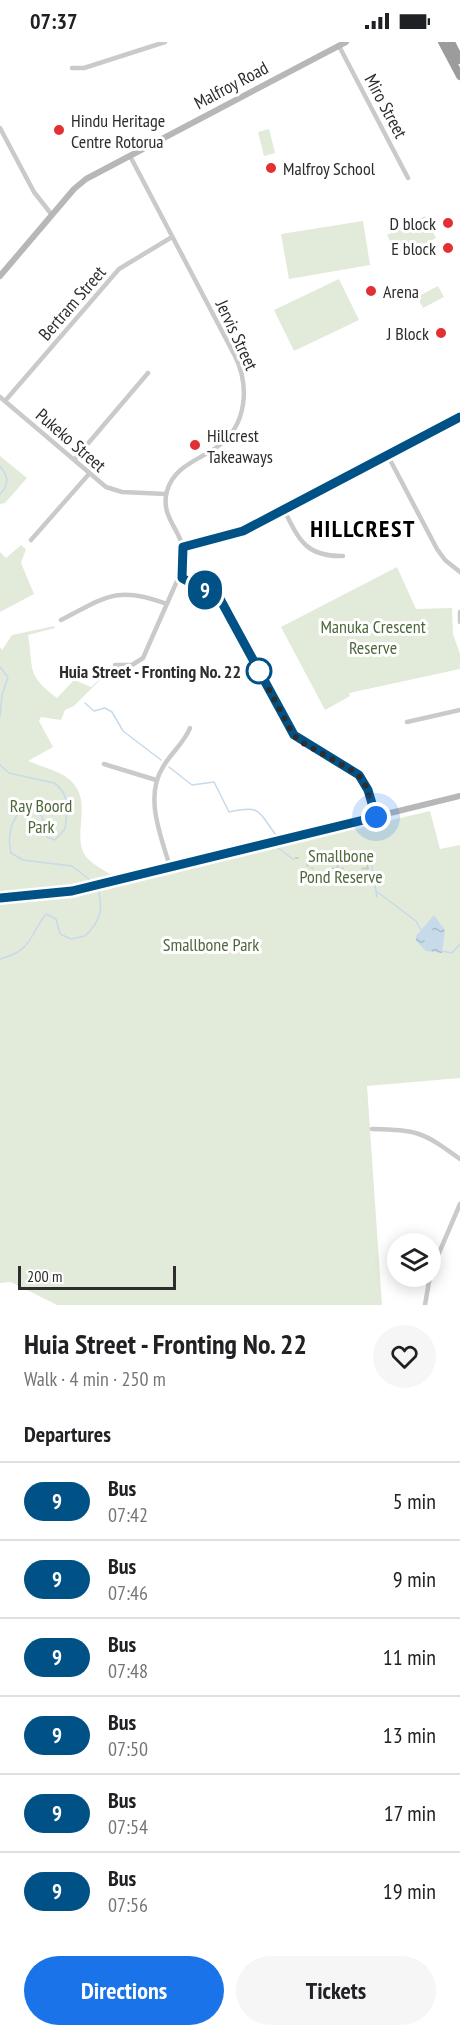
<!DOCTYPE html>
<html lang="en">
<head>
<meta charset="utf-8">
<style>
  body { margin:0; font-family:"PT Sans Narrow",sans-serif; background:#f6f6f6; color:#202124; height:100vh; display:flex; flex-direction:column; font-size:22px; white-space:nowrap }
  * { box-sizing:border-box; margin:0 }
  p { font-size:20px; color:#757577 }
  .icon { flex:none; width:33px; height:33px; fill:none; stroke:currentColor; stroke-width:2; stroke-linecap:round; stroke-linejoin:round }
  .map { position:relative; height:1263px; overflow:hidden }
  .sheet { display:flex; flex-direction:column; background:#fff; flex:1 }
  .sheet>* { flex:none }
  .badge { padding:0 12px; border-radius:20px; font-size:21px; line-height:39px }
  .buttons { position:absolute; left:387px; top:1191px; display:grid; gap:12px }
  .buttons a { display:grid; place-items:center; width:54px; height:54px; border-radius:50%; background:#fff; box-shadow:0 3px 15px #0003; font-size:30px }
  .scale { position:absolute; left:18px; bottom:15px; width:158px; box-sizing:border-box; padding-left:6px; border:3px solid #2d2d2d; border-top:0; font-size:16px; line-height:21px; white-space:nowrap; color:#2d2d2d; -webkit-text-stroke:4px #fff; paint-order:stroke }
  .you { position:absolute; width:30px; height:30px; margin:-15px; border:4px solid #fff; border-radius:50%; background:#1a73e8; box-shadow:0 0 0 9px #1a73e833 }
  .map>.badge { position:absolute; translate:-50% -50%; box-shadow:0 0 0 3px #fff }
  h2 { padding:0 24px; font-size:22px; line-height:54px }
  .round { display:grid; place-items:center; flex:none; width:63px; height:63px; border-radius:32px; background:#f6f6f6 }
  .overview { display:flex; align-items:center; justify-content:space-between; height:102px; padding:0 24px }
  h1 { font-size:28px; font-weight:700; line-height:45px }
  .button { display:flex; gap:12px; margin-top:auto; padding:12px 24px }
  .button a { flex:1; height:69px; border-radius:36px; background:#1a73e8; color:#fff; font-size:24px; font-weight:700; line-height:69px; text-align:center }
  .button a+a { background:#f6f6f6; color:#202124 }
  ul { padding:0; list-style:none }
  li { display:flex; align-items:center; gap:18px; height:78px; padding:0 24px; border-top:2px solid #e0e0e0 }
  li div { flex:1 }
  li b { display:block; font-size:22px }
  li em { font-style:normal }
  li .badge { min-width:66px; font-weight:700; text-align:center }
  .status { display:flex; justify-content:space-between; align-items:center; height:42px; padding:0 30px; background:#fff; direction:ltr }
  .status svg { height:16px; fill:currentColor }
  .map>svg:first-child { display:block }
  .green { fill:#e2eada }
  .wetland { fill:url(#wetland-marsh) }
  .water { fill:url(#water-ripples) }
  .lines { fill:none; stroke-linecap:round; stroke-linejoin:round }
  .stream { stroke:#c6daea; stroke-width:1.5 }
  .minor { stroke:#cacaca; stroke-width:4.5 }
  .secondary { stroke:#b7b7b7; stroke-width:6 }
  .trunk { stroke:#9c9c9c; stroke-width:8 }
  .line-casing { stroke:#fff; stroke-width:14 }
  .line { stroke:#005186; stroke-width:9 }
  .walk { stroke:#2d2d2d; stroke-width:6; stroke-dasharray:0 10.8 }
  .poi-dot { fill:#e23033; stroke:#fff; stroke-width:2 }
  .stop-dot { fill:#fff; stroke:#005186; stroke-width:3 }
  .labels { text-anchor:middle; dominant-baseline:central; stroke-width:6; stroke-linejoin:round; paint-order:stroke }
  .street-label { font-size:18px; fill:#2d2d2d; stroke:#fff }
  .poi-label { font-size:18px; fill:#2d2d2d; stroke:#fff; text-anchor:start }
  .park-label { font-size:18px; fill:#4d673b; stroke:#fff }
  .stop-label { font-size:18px; font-weight:bold; fill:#2d2d2d; stroke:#fff; text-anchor:end }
  .district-label { font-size:24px; font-weight:bold; letter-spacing:1.5px; fill:#000; stroke:#fff }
</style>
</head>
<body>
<div class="status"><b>07:37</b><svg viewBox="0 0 49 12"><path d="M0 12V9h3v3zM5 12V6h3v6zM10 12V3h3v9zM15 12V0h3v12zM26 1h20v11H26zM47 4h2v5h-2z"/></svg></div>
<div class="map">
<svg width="460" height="1263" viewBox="0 0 460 1263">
  <defs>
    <pattern id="wetland-marsh" width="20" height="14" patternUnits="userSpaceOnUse" patternTransform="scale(1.5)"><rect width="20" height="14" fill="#e2eada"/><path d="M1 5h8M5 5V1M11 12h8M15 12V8" fill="none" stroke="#c2c9bb"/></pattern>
    <pattern id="water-ripples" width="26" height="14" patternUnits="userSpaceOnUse" patternTransform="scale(1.5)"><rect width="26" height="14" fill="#c6daea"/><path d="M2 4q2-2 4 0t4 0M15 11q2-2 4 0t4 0" fill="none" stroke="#aabbc9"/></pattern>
  </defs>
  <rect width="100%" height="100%" fill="#fff"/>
  <path class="green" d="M269,87L275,111L264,114L258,90Z
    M425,174L436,196L425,202L421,200L422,202L408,207L409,210L398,215L387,193L398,188L402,189L400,186L411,180L413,183L414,179Z
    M363,179L370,223L289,237L281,192Z
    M339,237L359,278L294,309L274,268Z
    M438,244L444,255L423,266L417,255Z
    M0,414L27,436L5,461L0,462Z
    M21,503L26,507L21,521L34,552L0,570V510L6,516Z
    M397,525L416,567L452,566L453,592L460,612V627L349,651L350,654L325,668L281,585Z
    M54,584L55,586L28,593C34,627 25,632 57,656L74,638L91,645L108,630L74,664L65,668L61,678L41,675L39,679L53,705L28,719C39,724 52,727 63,733C100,755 67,795 88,817C94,823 104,828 111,833L43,849L0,851V605L2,608L12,593Z
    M430,769L440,807L460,803V1036L367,1044L382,1263H57L11,1240L0,1241V862L73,853Z"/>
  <path class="wetland" d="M366,809L372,814L369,827L362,832L335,838L294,818L296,814L325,815Z"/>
  <path class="water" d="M434,873L445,888L442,911L426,909L416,899V894Z"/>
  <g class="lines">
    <path class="stream" d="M0,424C8,434 10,442 0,452
      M0,625L8,635L2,653L0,675
      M85,661L94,669L105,666L112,670L123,689L161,718
      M0,723L9,731L54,741C71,752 67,770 65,787L55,798L47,795L42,774L31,766L22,767C10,780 7,794 11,811L23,818L72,824L94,841
      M169,725L192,743L214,740L229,770C261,763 257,768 276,793
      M277,805L294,818
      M372,823L373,834
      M375,844L377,855
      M376,849L416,879L421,888
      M442,909L452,911L460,902
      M0,917C32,909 29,894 46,872L56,877L60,892L71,897L85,894C101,879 104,866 97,844"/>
    <path class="minor" d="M339,4L408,136
      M72,26H84L165,0
      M0,86L34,150L52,173
      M130,114L235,314C250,345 247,384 217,405C199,418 174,424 167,449C160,474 180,487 184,509C185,518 180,527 182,536
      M0,355L106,445L122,450L166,452
      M5,359L119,227L172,195
      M388,414L437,507L445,518L460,530
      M74,418L148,331
      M284,468C299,498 306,515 343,514
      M31,498L89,432
      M183,505L252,485L460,375
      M182,536L220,557L294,693L359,733L368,748L376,775
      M460,570V580
      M61,578C106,555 117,543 167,562
      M115,623H132L143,616L177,539L182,536
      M407,680L460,668
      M104,722L156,738
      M170,825C161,794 144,755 163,725C171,711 184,701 190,686
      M372,1087C418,1088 423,1090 460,1117
      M430,1232L460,1162
      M425,1263L430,1234"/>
    <path class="secondary" d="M0,234L74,147L86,137L346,0
      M0,856L72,849L460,754"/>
    <path class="trunk" d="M442,0L460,34
      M451,0L460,18"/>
  </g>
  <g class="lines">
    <g class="line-casing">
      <path id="line" d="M0,856L72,849L376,775L368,748L359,733L294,693L220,557L182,536L183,505L243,489L460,375"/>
    </g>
    <use href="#line" class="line"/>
    <path class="walk" d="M259,629L290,687L298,698L353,729L364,739L376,775"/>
  </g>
  <g class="poi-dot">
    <circle cx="59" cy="88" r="6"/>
    <circle cx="271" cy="126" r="6"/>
    <circle cx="448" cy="181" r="6"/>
    <circle cx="448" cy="206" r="6"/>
    <circle cx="371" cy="249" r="6"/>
    <circle cx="441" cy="291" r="6"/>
    <circle cx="195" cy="403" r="6"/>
  </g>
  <circle class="stop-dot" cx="259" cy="629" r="12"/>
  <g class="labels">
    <g class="street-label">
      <text transform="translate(231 43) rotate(-28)">Malfroy Road</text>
      <text transform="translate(386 64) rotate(62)">Miro Street</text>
      <text transform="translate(72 261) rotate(-49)">Bertram Street</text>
      <text transform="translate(237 293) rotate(65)">Jervis Street</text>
      <text transform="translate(71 398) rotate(41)">Pukeko Street</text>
    </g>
    <g class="poi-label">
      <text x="71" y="78">Hindu Heritage<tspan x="71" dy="21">Centre Rotorua</tspan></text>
      <text x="283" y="126">Malfroy School</text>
      <text x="436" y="181" text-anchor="end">D block</text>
      <text x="436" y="206" text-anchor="end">E block</text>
      <text x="383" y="249">Arena</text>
      <text x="429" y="291" text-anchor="end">J Block</text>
      <text x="207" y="393">Hillcrest<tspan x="207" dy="21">Takeaways</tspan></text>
    </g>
    <g class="park-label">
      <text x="373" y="584">Manuka Crescent<tspan x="373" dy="21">Reserve</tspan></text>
      <text x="41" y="763">Ray Boord<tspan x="41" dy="21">Park</tspan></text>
      <text x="341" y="813">Smallbone<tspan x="341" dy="21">Pond Reserve</tspan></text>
      <text x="211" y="902">Smallbone Park</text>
    </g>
    <g class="stop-label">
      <text x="241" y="629">Huia Street - Fronting No. 22</text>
    </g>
    <g class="district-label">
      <text x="363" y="486">HILLCREST</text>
    </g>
  </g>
</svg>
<div class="buttons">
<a><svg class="icon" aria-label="layers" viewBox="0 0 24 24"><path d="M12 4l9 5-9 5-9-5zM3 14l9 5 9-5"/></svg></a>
</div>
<div class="scale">200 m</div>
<div class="you" style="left:376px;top:775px"></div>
<b class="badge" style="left:205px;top:548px;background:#005186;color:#fff">9</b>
</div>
<section class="sheet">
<div class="overview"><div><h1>Huia Street - Fronting No. 22</h1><p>Walk · 4 min · 250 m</p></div><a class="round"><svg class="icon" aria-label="heart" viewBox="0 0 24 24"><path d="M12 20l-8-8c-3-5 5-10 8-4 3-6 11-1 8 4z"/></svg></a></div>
<h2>Departures</h2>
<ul>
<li><span class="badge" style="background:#005186;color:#fff">9</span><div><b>Bus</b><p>07:42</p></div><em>5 min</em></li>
<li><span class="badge" style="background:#005186;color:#fff">9</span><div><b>Bus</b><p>07:46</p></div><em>9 min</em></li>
<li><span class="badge" style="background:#005186;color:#fff">9</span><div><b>Bus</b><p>07:48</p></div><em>11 min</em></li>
<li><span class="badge" style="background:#005186;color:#fff">9</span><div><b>Bus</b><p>07:50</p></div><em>13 min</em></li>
<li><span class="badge" style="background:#005186;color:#fff">9</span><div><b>Bus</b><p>07:54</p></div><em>17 min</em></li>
<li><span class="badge" style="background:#005186;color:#fff">9</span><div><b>Bus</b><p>07:56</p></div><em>19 min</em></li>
</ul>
<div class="button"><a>Directions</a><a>Tickets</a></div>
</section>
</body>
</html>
